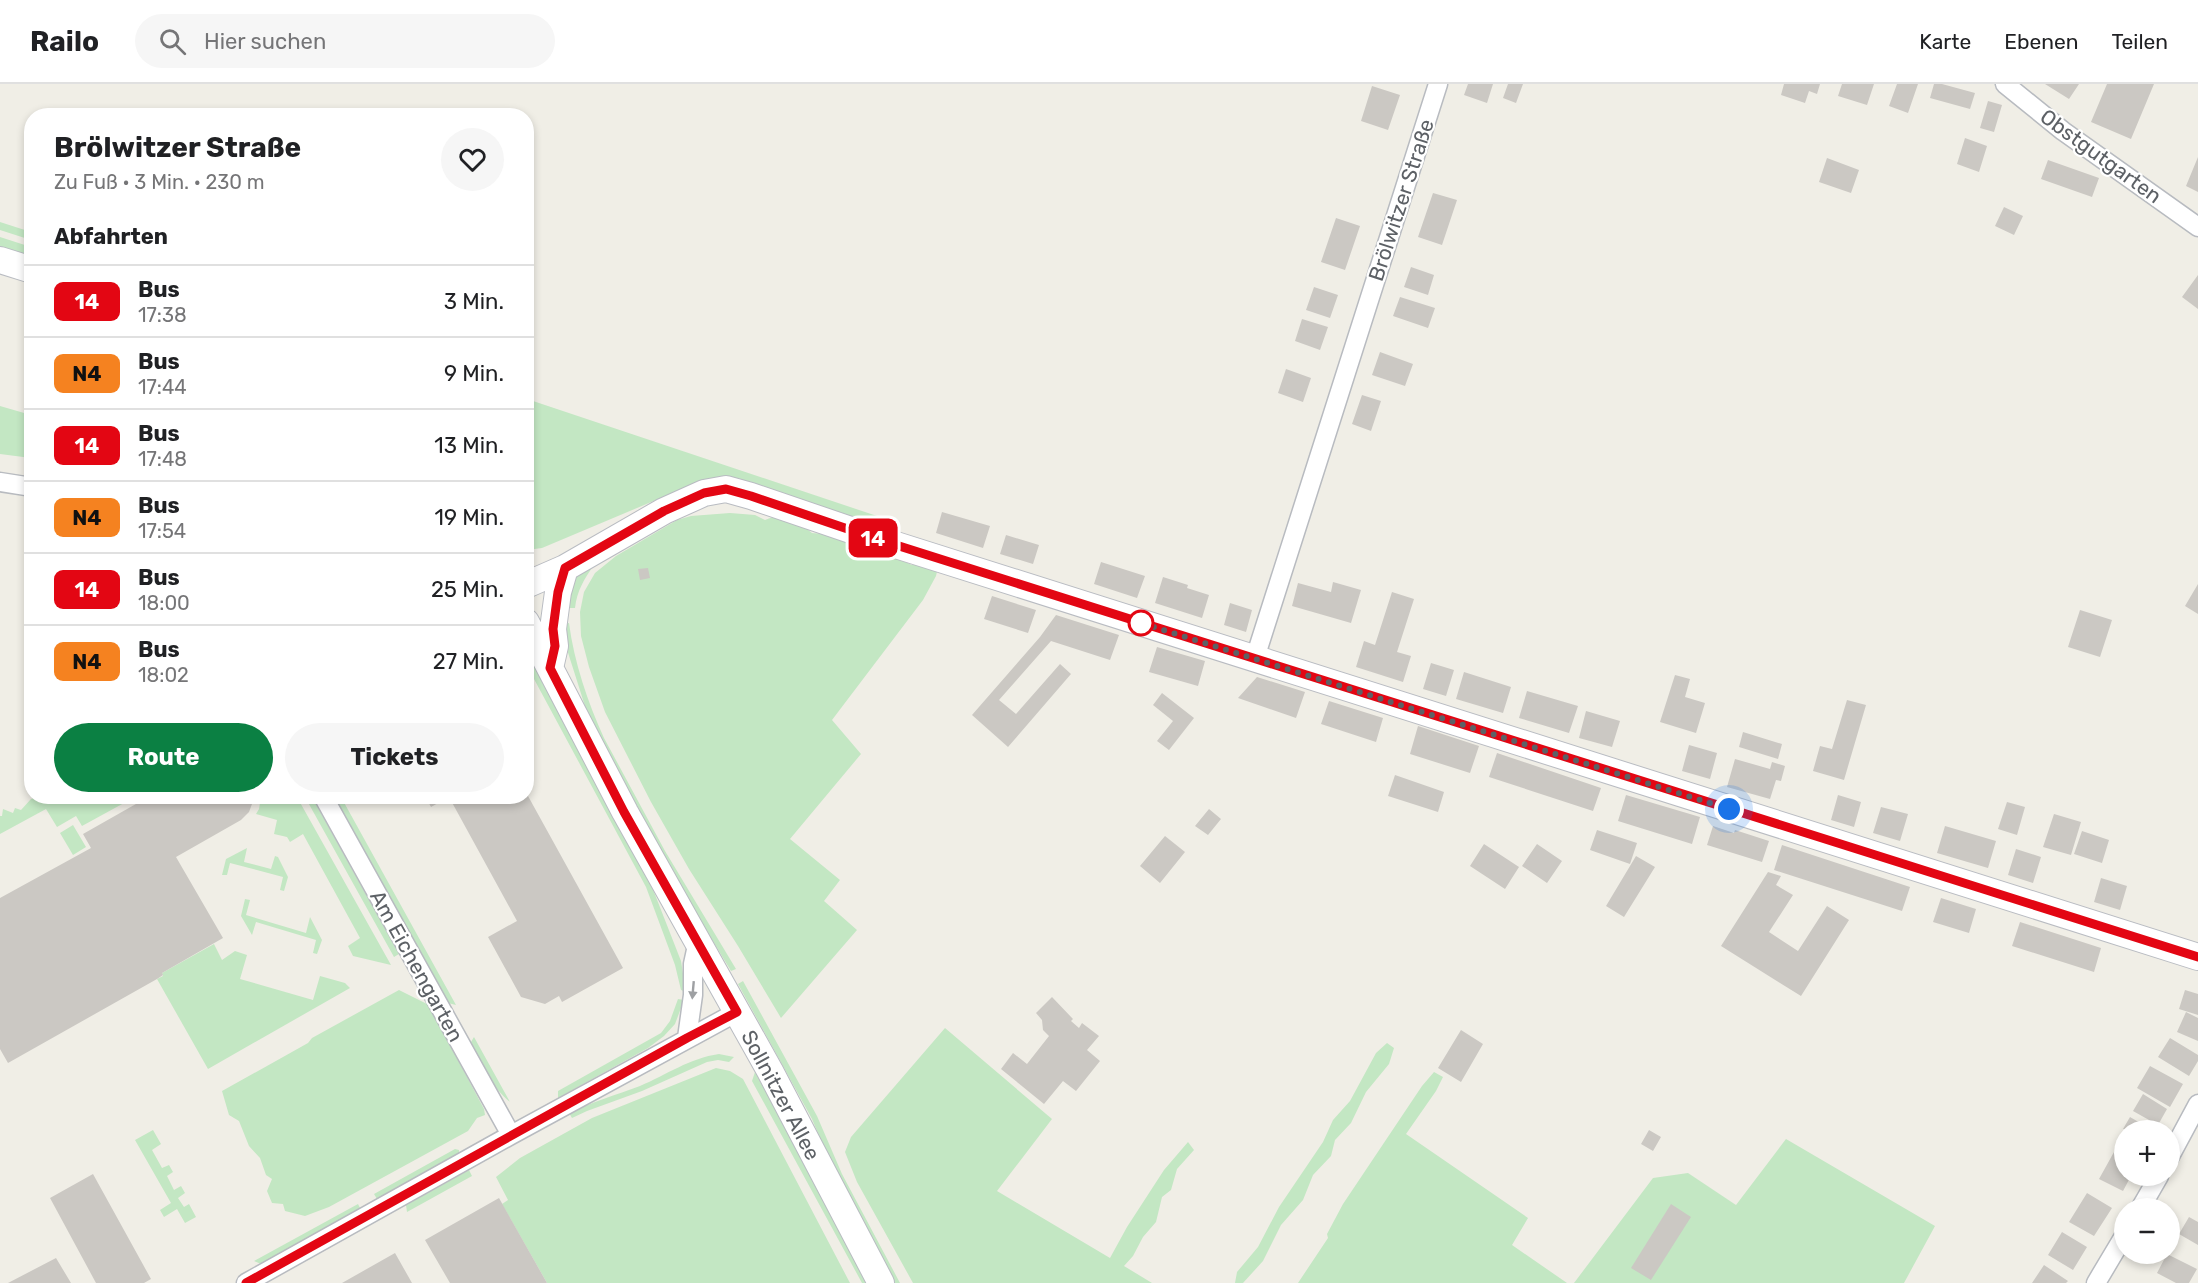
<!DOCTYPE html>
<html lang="de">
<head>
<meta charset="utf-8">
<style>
  body { margin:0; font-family:Rubik,sans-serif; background:#f6f6f6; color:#202124; height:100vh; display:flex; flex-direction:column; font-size:22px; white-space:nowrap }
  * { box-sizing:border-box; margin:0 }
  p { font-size:20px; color:#757577 }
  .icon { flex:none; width:33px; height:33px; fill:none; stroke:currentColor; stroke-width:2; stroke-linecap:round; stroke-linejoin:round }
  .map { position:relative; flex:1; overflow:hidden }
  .drawer { position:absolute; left:24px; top:24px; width:510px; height:696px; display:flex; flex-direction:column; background:#fff; border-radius:24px; box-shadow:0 3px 9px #0003 }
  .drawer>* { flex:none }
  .badge { padding:0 12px; border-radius:9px; font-size:21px; line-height:39px }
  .buttons { position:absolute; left:2114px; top:1036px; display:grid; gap:12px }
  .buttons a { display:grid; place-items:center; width:66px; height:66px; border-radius:50%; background:#fff; box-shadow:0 3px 9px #0003; font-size:30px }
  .you { position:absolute; width:30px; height:30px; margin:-15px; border:4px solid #fff; border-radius:50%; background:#1a73e8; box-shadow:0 0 0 9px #1a73e833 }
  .map>.badge { position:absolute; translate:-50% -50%; box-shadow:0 0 0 3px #fff }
  h2 { padding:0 30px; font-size:22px; line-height:54px }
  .round { display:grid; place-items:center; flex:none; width:63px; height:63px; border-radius:32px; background:#f6f6f6 }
  .head { display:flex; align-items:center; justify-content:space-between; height:102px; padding:0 30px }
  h1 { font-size:28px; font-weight:700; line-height:45px }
  .cta { display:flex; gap:12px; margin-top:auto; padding:12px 30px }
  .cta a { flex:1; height:69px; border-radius:36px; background:#0b8043; color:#fff; font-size:24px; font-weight:700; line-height:69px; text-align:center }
  .cta a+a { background:#f6f6f6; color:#202124 }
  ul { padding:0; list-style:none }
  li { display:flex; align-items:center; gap:18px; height:72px; padding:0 30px; border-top:2px solid #e0e0e0 }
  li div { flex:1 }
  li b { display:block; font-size:22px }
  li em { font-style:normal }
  li .badge { min-width:66px; font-weight:700; text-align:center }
  header { display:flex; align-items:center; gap:36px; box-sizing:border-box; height:84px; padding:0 30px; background:#fff; border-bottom:2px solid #e0e0e0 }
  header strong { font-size:28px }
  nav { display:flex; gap:33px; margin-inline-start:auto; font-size:21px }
  .search { width:420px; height:54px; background:#f6f6f6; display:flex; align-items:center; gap:15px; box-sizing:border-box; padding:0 21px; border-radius:33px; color:#757577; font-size:22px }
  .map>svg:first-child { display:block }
  .green { fill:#c3e7c3 }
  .building { fill:#cbc8c3 }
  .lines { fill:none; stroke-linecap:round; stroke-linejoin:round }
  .street-casing { stroke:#b8bbc0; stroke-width:21 }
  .secondary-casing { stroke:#b9bcc2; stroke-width:28 }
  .street { stroke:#fff; stroke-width:18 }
  .secondary { stroke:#fff; stroke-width:26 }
  .oneway { fill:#9ea0a3 }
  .line-casing { stroke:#fff; stroke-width:14 }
  .line { stroke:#e30613; stroke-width:9 }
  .walk { stroke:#5d6166; stroke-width:6; stroke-dasharray:0 10.8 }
  .stop-dot { fill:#fff; stroke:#e30613; stroke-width:3 }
  .labels { text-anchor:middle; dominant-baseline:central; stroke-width:4.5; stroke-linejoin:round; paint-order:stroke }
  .street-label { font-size:21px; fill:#5d6166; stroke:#fff }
</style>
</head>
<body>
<header>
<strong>Railo</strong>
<div class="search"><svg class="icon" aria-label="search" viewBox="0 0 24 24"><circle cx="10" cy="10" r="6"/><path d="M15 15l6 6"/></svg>Hier suchen</div>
<nav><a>Karte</a><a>Ebenen</a><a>Teilen</a></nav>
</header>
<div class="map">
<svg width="2198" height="1199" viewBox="0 0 2198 1199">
  <rect width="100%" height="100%" fill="#f0eee6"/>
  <path class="green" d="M0,138L31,148V156L0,146Z
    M0,153L31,163V176L0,166Z
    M527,315L880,433V438L874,444L738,394H723L694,400L542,464L527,466Z
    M0,322L31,331V374L0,370Z
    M730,429L755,431L765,436L778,431L798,438L812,449L834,451L852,458L864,467L884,474L899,475L912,481L923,475L938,483L936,492L923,516L832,636L861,670L790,755L840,796L824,817L857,846L781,934L738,862L689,785L651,718L605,628L589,583L581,552L580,528L584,508L595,489L616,472L677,436L691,432Z
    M594,481C584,495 577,507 575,524H563C570,507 574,484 594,481Z
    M569,539C574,578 588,619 604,654L665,767L736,885L731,887L660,770L591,641L564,556L563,540Z
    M526,567L645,785L681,877L686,908L681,906L675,881L646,803L527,582Z
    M40,712H135V713L82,742L76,732L57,743L46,725L0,750V732H2L3,725L13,729L15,724L21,726L31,715Z
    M261,713H297L391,881L353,872L348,862L360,854L303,750L290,758L287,753L274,750L277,736L256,730L259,725Z
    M305,713H312L399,870L394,873Z
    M334,713H341L456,921L448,919Z
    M73,741L86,763L73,771L60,749Z
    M247,764L244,778L271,785L275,772L278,773L288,793L284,807L280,806L283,793L230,779L227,791H222L226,775Z
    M245,815L250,816L246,831L306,849L310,833L322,856L317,870L313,869L316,856L256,838L252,851L241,832Z
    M214,860L222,876L235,867L247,871L240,895L313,916L320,892L345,899L350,904L208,985L157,895L163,892L162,889Z
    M743,897L817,1032L842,1090L900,1199H893L837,1095L812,1035L738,900Z
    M399,906L429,921L484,1025L485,1031L477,1034L468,1047L329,1123L305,1132L285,1127L283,1120L272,1119L267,1107L272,1095L266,1091L260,1074L249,1062L239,1037L229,1031L222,1007L308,959L312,954Z
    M678,915L684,916L675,940L664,952L648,964L558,1014V1007L661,949L670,937Z
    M945,944L1052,1035L997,1107L1110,1174L1127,1143L1164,1086L1188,1058L1194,1066L1177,1085L1171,1106L1162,1113L1156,1138L1143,1153L1133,1172L1124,1182L1152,1199H913L857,1098L845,1068L851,1053Z
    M474,953L510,1018C493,1004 478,979 471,958Z
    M1387,959L1394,964L1389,980L1366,1008L1351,1039L1335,1056L1331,1072L1313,1091L1303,1116L1281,1141L1263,1177L1243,1199H1235L1237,1188L1258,1163L1279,1123L1323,1058L1333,1036L1350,1017L1376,969Z
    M719,970L734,973L729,978L718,976L707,978L642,1007L587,1027L572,1034L569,1029C592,1018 616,1011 640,1002C666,991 690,974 719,970Z
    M716,984L730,987L743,995L850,1199H547L502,1120L508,1116L496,1093L520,1074L592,1034Z
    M755,988L869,1199H862L752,997Z
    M1434,988L1443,993L1436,1007L1406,1050L1528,1134L1512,1161L1567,1199H1298L1328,1154L1327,1150L1343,1120L1422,1002Z
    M153,1046L161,1060L152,1066L162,1084L169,1081L173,1088L167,1092L174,1106L181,1102L185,1109L178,1114L184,1123L189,1120L196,1133L185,1139L177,1125L164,1133L160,1126L171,1119L135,1056Z
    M1786,1055L1935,1142L1904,1199H1574L1653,1094L1688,1089L1736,1121Z
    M455,1065L459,1066V1070L377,1115L374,1110Z
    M469,1086L472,1092L407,1128L406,1121Z
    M358,1120L360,1124L261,1180L254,1177Z"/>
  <path class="building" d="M1468,0H1493L1487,19L1464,11Z
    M1508,0H1523L1516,19L1503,14Z
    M1784,0H1820L1817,10L1809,7L1805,19L1781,11Z
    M1842,0H1874L1867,21L1838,12Z
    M1897,0H1918L1908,29L1889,22Z
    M1934,0H1942L1975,9L1970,25L1930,14Z
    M2045,0H2079L2069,15Z
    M2107,0H2154L2131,55L2091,38Z
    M1372,2L1400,11L1388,46L1361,37Z
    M1988,17L2002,21L1994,48L1980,44Z
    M1965,54L1987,62L1979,88L1957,80Z
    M2198,73V108L2186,102Z
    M1827,74L1859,86L1851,109L1819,98Z
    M2048,76L2099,94L2092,113L2041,95Z
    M1433,109L1457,116L1442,161L1418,153Z
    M2004,123L2023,132L2014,151L1995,142Z
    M1336,134L1360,142L1345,186L1321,178Z
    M1411,183L1434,191L1428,211L1404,203Z
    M2198,191V225L2182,213Z
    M1314,203L1338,211L1330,234L1306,226Z
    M1400,213L1435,224L1428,244L1393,232Z
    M1302,235L1328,243L1320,266L1295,257Z
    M1380,268L1413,280L1405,302L1372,291Z
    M1286,285L1311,294L1303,318L1278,309Z
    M1362,311L1381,317L1371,347L1352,340Z
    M942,428L990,442L983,464L936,449Z
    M1006,451L1039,461L1033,480L1000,470Z
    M1101,478L1145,492L1137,514L1094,500Z
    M648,484L650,494L640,496L638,485Z
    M1163,493L1188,501L1187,504L1209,511L1202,534L1155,519Z
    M1333,498L1361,506L1351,539L1292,522L1298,499L1331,508Z
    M2198,500V530L2185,522Z
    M1392,508L1414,515L1397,568L1411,572L1403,598L1356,583L1364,557L1375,561Z
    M992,512L1036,526L1028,549L984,535Z
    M1230,519L1252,526L1246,548L1224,541Z
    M2080,526L2112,536L2100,573L2068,563Z
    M1056,531L1119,551L1110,576L1051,557L999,616L1016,630L1060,580L1071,590L1008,663L972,631L1040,553Z
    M1157,563L1205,577L1198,602L1149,588Z
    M1431,579L1454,586L1446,612L1423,605Z
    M1464,588L1511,603L1503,629L1456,615Z
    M1675,591L1690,595L1685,613L1705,619L1696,649L1660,638Z
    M1257,593L1305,608L1296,634L1238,614Z
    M1527,607L1578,622L1569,649L1519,634Z
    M1162,609L1194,634L1169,666L1157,657L1173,637L1153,621Z
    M1847,616L1866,621L1844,696L1813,687L1820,662L1832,665Z
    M1329,617L1383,634L1376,658L1321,640Z
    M1586,627L1620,637L1612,663L1579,654Z
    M1418,642L1479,662L1470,689L1410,670Z
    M1743,648L1782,660L1778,675L1739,663Z
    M1689,661L1717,669L1710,695L1682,687Z
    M1497,669L1601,704L1593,727L1489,693Z
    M1735,675L1770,685L1772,678L1785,682L1781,697L1776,696L1770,715L1727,703Z
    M1395,691L1444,708L1438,728L1388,712Z
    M1626,711L1700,733L1692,760L1618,737Z
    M1838,711L1861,718L1854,743L1831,736Z
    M150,712H255L249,728L241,736L176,773L223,854L162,889L163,891L157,895L8,979L0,965V814L91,764L83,750Z
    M425,712H528L623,884L562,918L559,912L545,920L521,913L488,853L517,837L449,713L431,723Z
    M2007,718L2025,723L2017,751L1998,745Z
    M1881,723L1908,730L1900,757L1873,749Z
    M1209,725L1221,735L1208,751L1195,742Z
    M2054,730L2081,738L2071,771L2043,763Z
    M1713,742L1734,749L1735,746L1769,757L1762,778L1707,761Z
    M1945,742L1996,757L1988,784L1937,769Z
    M1597,746L1637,759L1630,780L1590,766Z
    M2082,747L2109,756L2102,779L2074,770Z
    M1165,752L1185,768L1160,799L1140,782Z
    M1484,760L1519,783L1505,805L1470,782Z
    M1537,760L1562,777L1547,799L1522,782Z
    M1782,761L1910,803L1902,827L1774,786Z
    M2016,765L2041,773L2033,799L2008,791Z
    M1636,772L1655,783L1624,833L1606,822Z
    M1768,788L1781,792L1776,801L1793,811L1769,848L1798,867L1827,822L1849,836L1801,912L1721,862Z
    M2101,794L2127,802L2120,826L2094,818Z
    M1941,814L1976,825L1969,849L1933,838Z
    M2020,838L2101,864L2094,888L2012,862Z
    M2185,906L2198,910V931L2179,925Z
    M1052,913L1073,935L1071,937L1079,944L1082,939L1099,952L1087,966L1100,977L1076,1007L1063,997L1044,1020L1001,985L1013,969L1027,980L1049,952L1043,946L1042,936L1036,929Z
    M2186,928L2198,934V957L2177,948Z
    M1461,946L1483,960L1461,998L1438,984Z
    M2170,954L2198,971V977L2189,992L2158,973Z
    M2150,982L2183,1000L2170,1023L2137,1004Z
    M2143,1010L2167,1025L2158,1041L2133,1027Z
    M2130,1033L2154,1047L2123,1045Z
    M1649,1046L1661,1053L1653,1067L1641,1060Z
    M2119,1059L2124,1062V1092H2131L2123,1107L2099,1095Z
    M93,1090L151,1195L144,1199H96L50,1114Z
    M2087,1109L2112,1124L2094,1152L2069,1138Z
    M499,1114L547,1199H450L425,1156Z
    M1671,1120L1691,1133L1651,1196L1631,1184Z
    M2189,1133L2198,1138V1161L2179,1150Z
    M2062,1148L2087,1163L2073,1186L2048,1171Z
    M395,1169L412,1199H342Z
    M2167,1170L2197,1185L2189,1199H2176L2157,1189Z
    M56,1174L71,1199H8Z
    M2044,1181L2068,1197L2066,1199H2032Z"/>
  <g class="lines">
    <g class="street-casing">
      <path id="street" d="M2005,0L2063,47L2198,143
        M0,398L32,403
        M1255,574L1438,0
        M323,712L511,1051
        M687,954L693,911V880L698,857
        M2169,1074L2198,1020
        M2140,1125L2159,1092
        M246,1199L511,1051L737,928
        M2096,1199L2124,1152"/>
    </g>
    <g class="secondary-casing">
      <path id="secondary" d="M0,176L32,186
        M526,501L565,484L664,427L704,409L726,405L751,412L877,455L2198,873
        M526,538L625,728L770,987L881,1199
        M550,584L555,562L553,545L558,508L565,484"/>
    </g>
    <use href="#street" class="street"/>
    <use href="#secondary" class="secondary"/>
  </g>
  <defs><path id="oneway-solid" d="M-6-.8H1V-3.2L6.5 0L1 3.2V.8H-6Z" transform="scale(1.5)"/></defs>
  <use class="oneway" href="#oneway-solid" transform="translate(693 906) rotate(95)"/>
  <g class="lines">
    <g class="line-casing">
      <path id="line" d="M246,1199L687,954L737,928L624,728L550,584L555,562L553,545L558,508L565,484L664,427L704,409L726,405L751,412L877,455L2198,873"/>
    </g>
    <use href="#line" class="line"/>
    <path class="walk" d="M1141,539L1132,536L1729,725"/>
  </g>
  <circle class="stop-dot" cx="1141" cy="539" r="12"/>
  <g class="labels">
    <g class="street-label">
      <text transform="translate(2101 72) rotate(36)">Obstgutgarten</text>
      <text transform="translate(1401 116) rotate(-72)">Brölwitzer Straße</text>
      <text transform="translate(417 882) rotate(61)">Am Eichengarten</text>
      <text transform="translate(781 1011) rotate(62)">Sollnitzer Allee</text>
    </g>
  </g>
</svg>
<div class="buttons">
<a>+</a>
<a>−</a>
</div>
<div class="you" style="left:1729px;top:725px"></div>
<b class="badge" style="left:873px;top:454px;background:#e30613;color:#fff">14</b>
<section class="drawer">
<div class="head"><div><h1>Brölwitzer Straße</h1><p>Zu Fuß · 3 Min. · 230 m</p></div><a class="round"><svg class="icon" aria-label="heart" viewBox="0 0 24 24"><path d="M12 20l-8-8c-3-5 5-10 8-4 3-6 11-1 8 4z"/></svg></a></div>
<h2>Abfahrten</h2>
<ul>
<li><span class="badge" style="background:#e30613;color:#fff">14</span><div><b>Bus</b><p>17:38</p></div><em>3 Min.</em></li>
<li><span class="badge" style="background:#f58220;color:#111">N4</span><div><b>Bus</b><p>17:44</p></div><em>9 Min.</em></li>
<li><span class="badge" style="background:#e30613;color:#fff">14</span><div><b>Bus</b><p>17:48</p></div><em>13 Min.</em></li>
<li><span class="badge" style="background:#f58220;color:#111">N4</span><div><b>Bus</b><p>17:54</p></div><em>19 Min.</em></li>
<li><span class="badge" style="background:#e30613;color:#fff">14</span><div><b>Bus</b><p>18:00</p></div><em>25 Min.</em></li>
<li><span class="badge" style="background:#f58220;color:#111">N4</span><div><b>Bus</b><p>18:02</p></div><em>27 Min.</em></li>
</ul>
<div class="cta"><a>Route</a><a>Tickets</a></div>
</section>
</div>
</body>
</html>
